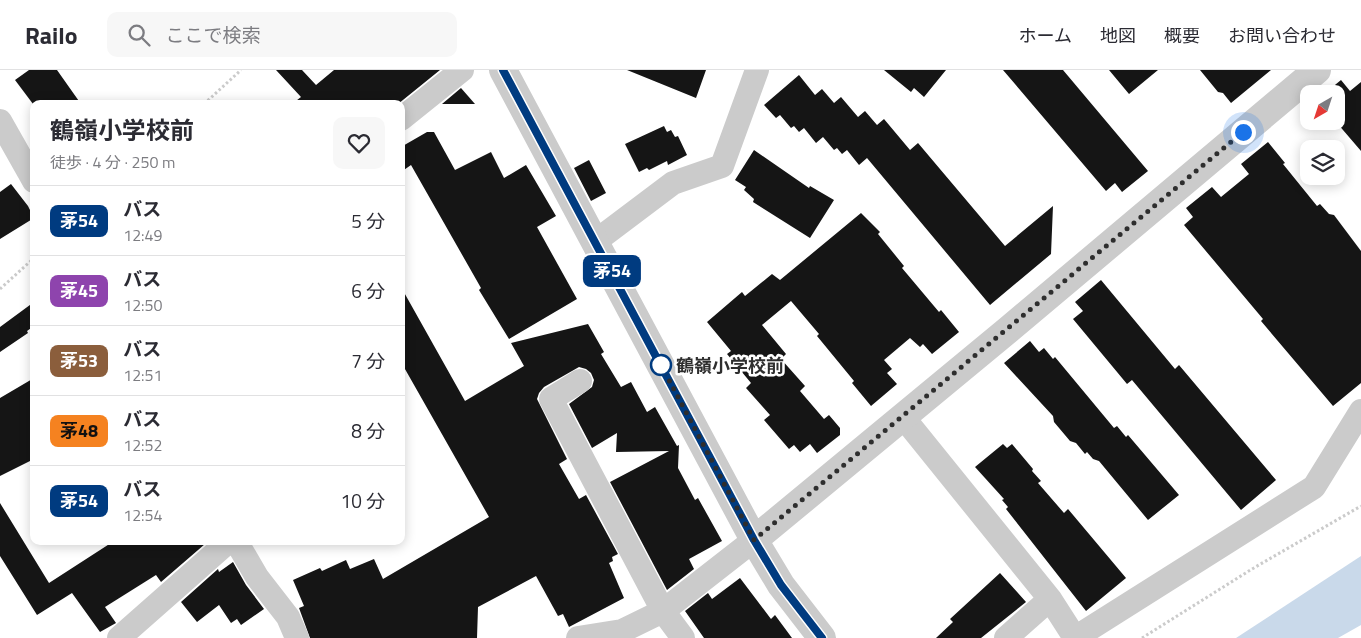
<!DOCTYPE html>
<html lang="ja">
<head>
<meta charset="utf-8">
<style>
  body { margin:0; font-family:"Titillium Web","Noto Sans JP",sans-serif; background:#f7f7f7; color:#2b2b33; height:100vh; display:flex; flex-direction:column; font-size:19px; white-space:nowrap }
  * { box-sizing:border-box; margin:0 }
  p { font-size:16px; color:#7c7c81 }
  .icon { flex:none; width:28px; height:28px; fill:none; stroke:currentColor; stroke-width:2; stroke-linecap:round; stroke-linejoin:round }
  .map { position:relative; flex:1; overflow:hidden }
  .panel { position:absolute; left:30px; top:30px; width:375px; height:445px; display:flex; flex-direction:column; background:#fff; border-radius:10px; box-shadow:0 2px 12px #0003 }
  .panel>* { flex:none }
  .badge { padding:0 10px; border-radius:8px; font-size:18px; line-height:32px }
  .needle { width:32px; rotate:219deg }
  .fabs { position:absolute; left:1300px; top:15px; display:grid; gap:10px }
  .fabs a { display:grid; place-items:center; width:45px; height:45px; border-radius:10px; background:#fff; box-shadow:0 2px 12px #0003; font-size:25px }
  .you { position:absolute; width:25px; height:25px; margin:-12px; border:4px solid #fff; border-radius:50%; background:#1a73e8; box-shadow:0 0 0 8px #1a73e833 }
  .map>.badge { position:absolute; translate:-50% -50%; box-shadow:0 0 0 2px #fff }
  .round { display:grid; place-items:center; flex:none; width:52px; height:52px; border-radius:10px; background:#f7f7f7 }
  .summary { display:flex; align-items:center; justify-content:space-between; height:85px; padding:0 20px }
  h1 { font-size:24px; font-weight:700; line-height:38px }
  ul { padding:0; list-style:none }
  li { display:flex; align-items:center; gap:15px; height:70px; padding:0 20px; border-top:1px solid #e1e1e2 }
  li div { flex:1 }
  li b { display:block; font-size:19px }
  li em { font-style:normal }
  li .badge { min-width:55px; font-weight:700; text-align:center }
  header { display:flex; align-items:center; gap:30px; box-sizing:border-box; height:70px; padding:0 25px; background:#fff; border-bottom:1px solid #e1e1e2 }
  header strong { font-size:24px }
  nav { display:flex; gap:28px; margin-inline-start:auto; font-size:18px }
  .search { width:350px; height:45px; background:#f7f7f7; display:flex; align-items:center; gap:12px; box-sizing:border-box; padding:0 18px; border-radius:10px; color:#7c7c81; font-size:19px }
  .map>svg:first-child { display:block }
  .water { fill:#c9d9ea }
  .building { fill:#151515 }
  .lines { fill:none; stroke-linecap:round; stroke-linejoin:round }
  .path { stroke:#cbcbcb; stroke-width:3; stroke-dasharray:2.5 2.5; stroke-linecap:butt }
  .minor { stroke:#cbcbcb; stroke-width:24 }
  .tertiary { stroke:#cbcbcb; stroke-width:28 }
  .line-casing { stroke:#fff; stroke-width:11 }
  .line { stroke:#003b80; stroke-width:8 }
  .walk { stroke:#2e2e2e; stroke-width:5; stroke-dasharray:0 9 }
  .stop-dot { fill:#fff; stroke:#003b80; stroke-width:2.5 }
  .labels { text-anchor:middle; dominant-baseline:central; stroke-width:5; stroke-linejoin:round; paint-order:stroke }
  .stop-label { font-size:18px; font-weight:bold; fill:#2e2e2e; stroke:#fff; text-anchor:start }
</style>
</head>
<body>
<header>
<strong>Railo</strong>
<div class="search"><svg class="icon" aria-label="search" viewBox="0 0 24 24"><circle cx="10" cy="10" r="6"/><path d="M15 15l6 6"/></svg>ここで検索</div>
<nav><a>ホーム</a><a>地図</a><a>概要</a><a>お問い合わせ</a></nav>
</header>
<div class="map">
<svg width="1361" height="568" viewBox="0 0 1361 568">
  <rect width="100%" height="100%" fill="#fff"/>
  <path class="water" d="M1361,486V555L1338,568H1236Z"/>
  <path class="building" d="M29,0H57L81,34H33L15,10Z
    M276,0H302L316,15L334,0H440L398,34H292L301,27Z
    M627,0H706L696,28Z
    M884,0H946L924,27L914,18L911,22Z
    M1003,0H1063L1148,101L1122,122L1115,113L1106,121Z
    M1109,0H1158L1129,24Z
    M1200,0H1271L1231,33L1223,23L1218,22Z
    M799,5L815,25L822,19L834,33L841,27L858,47L865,41L877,55L884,49L910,80L918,73L1005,176L1053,136L1051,184L990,235L867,88L859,95L847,80L842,84L837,78L834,80L823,67L816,73L804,58L799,62L794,56L791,58L780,45L776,48L764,35Z
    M1341,10L1350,21L1361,12V81L1337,53L1335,55L1332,51H1336V24H1324Z
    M461,18L475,34H442Z
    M664,56L667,62L671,60L675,67L678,66L687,85L668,95L667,91L649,100L647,98L639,102L625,74Z
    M427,62H434L455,100L491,82L504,108L526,95L556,146L537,157L577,229L509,269L479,220L481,218L411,95L401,102V77Z
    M1268,72L1285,93L1283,94L1317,136L1320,134L1329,144L1334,145L1361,181V313L1333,336L1261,251L1263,249L1184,155L1193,147L1186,138L1212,117L1221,127L1249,104L1241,94Z
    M754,80L809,118L810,116L834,130L810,168L753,132L754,129L744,120L746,117L735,110Z
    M589,90L606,123L591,131L574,98Z
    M11,114L28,136L34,148L0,169V122Z
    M861,143L880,162L878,164L904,196L902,198L939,242L941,240L959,262L932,284L923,274L920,277L910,268L884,290L892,299L887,303L897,314L871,336L852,313L854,311L817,266L819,264L791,231L762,255L786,284L781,289L805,316L800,321L824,349L829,345L840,358V365L817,383L810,374L800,382L794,375L789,379L764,350L770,345L746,318L751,313L727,284L731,281L707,252L742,222L745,226L772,204L780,210Z
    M1101,210L1175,299L1179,295L1276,410L1241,440L1132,310L1127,314L1073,249L1083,241L1075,232Z
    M401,217L465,331L524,296L511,273L588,254L604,282L601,284L621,317L631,312L647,342L655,337L677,376L679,375L678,398L695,430L698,428L722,471L689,489L694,499L667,520L610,412L669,381L616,382L617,363L592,378L569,334L592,317L594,310L591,303L586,299L579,297L544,317L539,323L537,329L567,389L559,394L579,429L586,425L618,484L612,487L613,491L609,493L624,528L569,557L563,544L558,546L536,506L478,537L477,568H310L299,538L304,536L293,510L320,498L322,501L346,490L350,499L374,489L383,509L489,447L401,292Z
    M34,232V256L27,261L28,263L0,282V257Z
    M1030,271L1039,282L1044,278L1053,289L1055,287L1114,358L1117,356L1126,367L1128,365L1179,425L1148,450L1099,391L1093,389L1087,382L1085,384L1076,373L1070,371L1054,352L1053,346L1004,293Z
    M34,308V389L0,406V328Z
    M1003,374L1007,378L1012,374L1033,399L1032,401L1041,411L1038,413L1064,443L1068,439L1126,508L1086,541L1006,439L1008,437L1002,430L1004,429L975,397Z
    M0,433L49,513L114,471H203L205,474L161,512L156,505L105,537L116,553L100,562L72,523L37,545L0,486Z
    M233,492L246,515L264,539L241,555L237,549L231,553L219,535L197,552L181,532L218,499L219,502Z
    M1000,503L1026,532L981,568H936L953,552L950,549Z
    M740,508L771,549L775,545L792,568H704L685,541L708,523L712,529Z"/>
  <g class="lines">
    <path class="path" d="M204,34L241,0
      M0,219L34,188
      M1142,568L1252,499L1361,436"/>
    <path class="minor" d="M401,49L462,0
      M0,51L34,111
      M596,171L673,113L722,96L757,0
      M580,311L551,329L663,541L683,568
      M903,347L1050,529L1075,568
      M236,471L257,507L288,547L297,568
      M119,568L229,471
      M578,568L622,561L663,541L754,470
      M1006,568L1050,529
      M1075,568L1314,417L1361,341"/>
    <path class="tertiary" d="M503,0L754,470L781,515L822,568
      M754,470L1008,260L1317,0"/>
  </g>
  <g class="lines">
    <g class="line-casing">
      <path id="line" d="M503,0L754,470L781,515L822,568"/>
    </g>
    <use href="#line" class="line"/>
    <path class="walk" d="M661,295L754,470L1243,62"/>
  </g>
  <circle class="stop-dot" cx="661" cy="295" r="10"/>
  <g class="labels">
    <g class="stop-label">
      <text x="676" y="295">鶴嶺小学校前</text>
    </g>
  </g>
</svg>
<div class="fabs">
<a><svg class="needle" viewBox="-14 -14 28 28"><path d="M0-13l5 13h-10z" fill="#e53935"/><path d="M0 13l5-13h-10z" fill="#7c7c81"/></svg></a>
<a><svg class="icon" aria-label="layers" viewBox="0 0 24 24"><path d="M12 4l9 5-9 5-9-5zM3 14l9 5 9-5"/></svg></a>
</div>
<div class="you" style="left:1243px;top:62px"></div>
<b class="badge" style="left:612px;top:201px;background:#003b80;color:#fff">茅54</b>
<section class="panel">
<div class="summary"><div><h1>鶴嶺小学校前</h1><p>徒歩 · 4 分 · 250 m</p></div><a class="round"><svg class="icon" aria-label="heart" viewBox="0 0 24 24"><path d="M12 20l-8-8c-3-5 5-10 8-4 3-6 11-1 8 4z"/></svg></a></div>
<ul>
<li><span class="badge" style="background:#003b80;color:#fff">茅54</span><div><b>バス</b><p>12:49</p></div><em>5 分</em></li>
<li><span class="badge" style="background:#8e44ad;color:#fff">茅45</span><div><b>バス</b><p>12:50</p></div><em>6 分</em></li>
<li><span class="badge" style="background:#8b5e3c;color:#fff">茅53</span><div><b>バス</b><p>12:51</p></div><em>7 分</em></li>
<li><span class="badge" style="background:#f58220;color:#111">茅48</span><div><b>バス</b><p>12:52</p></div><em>8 分</em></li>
<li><span class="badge" style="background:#003b80;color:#fff">茅54</span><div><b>バス</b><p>12:54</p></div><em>10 分</em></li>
</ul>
</section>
</div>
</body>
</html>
